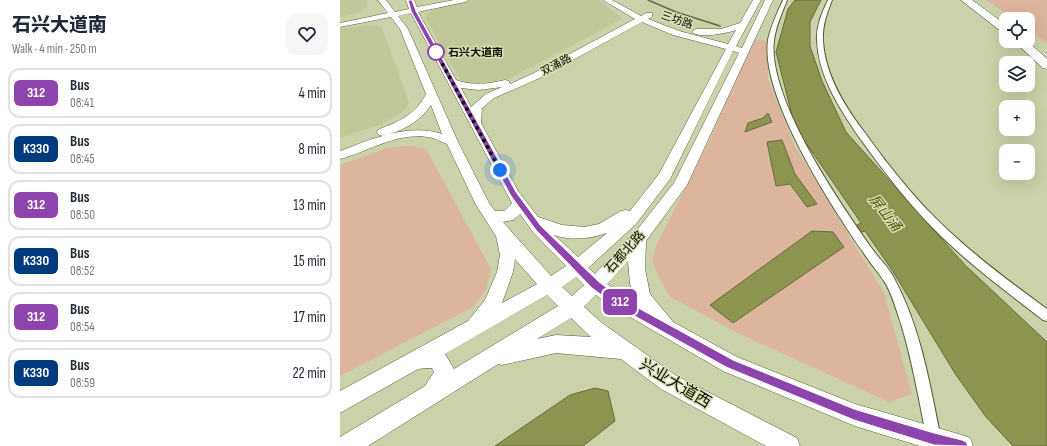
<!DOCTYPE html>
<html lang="en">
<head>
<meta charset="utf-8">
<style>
  body { margin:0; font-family:"Sofia Sans Condensed","Noto Sans SC",sans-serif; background:#f6f6f7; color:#1f2937; height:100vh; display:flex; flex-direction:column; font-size:15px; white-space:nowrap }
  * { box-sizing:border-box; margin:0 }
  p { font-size:13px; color:#747a83 }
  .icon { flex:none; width:22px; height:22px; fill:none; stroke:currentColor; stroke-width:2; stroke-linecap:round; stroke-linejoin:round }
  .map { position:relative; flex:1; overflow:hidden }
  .panel { display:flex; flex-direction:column; background:#fff; width:340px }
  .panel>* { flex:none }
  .badge { padding:0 8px; border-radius:6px; font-size:14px; line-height:26px }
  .buttons { position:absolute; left:659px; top:12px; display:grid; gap:8px }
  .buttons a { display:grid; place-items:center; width:36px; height:36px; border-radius:8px; background:#fff; box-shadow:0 4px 16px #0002; font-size:20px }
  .you { position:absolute; width:20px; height:20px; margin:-10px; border:3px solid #fff; border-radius:50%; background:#1a73e8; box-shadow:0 0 0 6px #1a73e833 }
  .map>.badge { position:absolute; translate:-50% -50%; box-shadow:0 0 0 2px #fff }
  .round { display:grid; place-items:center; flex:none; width:42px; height:42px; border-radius:12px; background:#f6f6f7 }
  .overview { display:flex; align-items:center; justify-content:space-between; height:68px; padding:0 12px }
  h1 { font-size:19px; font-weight:800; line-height:30px }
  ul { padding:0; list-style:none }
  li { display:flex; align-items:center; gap:12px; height:50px; margin:0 8px 6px; padding:0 4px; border:2px solid #e0e1e3; border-radius:12px }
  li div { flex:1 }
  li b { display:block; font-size:15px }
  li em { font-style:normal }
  li .badge { min-width:44px; font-weight:700; text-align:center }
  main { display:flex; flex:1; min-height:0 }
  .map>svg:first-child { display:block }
  .built { fill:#c1c797 }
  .green { fill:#ddb59c }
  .water { fill:#8d944f; stroke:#676d38 }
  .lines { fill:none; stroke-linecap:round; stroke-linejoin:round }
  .stream { stroke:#676d38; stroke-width:1.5 }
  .street-casing { stroke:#595d38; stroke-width:2 }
  .secondary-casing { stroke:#595d38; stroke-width:1 }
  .highway-casing { stroke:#595d38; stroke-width:1 }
  .street { fill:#fff; fill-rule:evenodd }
  .secondary { fill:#fff; fill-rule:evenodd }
  .highway { fill:#fff; fill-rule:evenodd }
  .line { fill:#8e44ad; stroke:#fff }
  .walk { stroke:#0f1103; stroke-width:4; stroke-dasharray:0 7.2 }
  .stop-dot { fill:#fff; stroke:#8e44ad; stroke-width:2 }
  .labels { text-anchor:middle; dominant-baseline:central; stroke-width:3; stroke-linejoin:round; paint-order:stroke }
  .far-street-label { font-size:11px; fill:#0f1103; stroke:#d8deb5 }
  .far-stop-label { font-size:11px; font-weight:bold; fill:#0f1103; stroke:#d8deb5; text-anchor:start }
  .street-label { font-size:13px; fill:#0f1103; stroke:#d8deb5 }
  .water-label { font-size:14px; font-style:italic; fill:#515600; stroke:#d8deb5 }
  .near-street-label { font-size:16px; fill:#0f1103; stroke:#d8deb5 }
</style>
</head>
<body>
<main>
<section class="panel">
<div class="overview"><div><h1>石兴大道南</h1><p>Walk · 4 min · 250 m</p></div><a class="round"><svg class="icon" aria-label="heart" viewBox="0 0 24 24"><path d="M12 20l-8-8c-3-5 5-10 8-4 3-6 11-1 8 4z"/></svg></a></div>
<ul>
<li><span class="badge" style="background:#8e44ad;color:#fff">312</span><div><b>Bus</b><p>08:41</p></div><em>4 min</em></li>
<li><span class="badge" style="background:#003b80;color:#fff">K330</span><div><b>Bus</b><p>08:45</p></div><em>8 min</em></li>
<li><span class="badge" style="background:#8e44ad;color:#fff">312</span><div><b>Bus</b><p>08:50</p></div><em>13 min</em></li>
<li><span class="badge" style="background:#003b80;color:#fff">K330</span><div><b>Bus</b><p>08:52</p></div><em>15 min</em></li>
<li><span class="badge" style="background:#8e44ad;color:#fff">312</span><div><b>Bus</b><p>08:54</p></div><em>17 min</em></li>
<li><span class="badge" style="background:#003b80;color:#fff">K330</span><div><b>Bus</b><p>08:59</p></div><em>22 min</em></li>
</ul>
</section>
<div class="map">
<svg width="707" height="446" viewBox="0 0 707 446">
  <rect width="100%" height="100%" fill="#cbd1a8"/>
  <path class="built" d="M0,0H26L28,6L20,12L0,18Z
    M135,0H259L282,18L280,20L168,79L136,84L120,80L85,17L92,11L103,6Z
    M29,25L38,26L42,28L69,102L67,108L43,124L0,138V29Z"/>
  <path class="green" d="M646,0H707V43L688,30V19H674Z
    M414,39L428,41V79L455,147L544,293L572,394L549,402L400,334L330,297L321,281L312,261L316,246L371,137Z
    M63,146H74L86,149L151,269L146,290L133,307L0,376V165L47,148Z"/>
  <path class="water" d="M455,0H481L470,22V46L482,81L506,132L625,265L707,342V446H673L646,417L616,375L552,270L525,231L519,233L515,226L521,223L455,127L436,52L448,9Z
    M428,113L432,122L405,132L408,123L423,118Z
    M442,140L455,174L477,204L467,207L450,184L436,186L427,142Z
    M472,231L493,232L504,247L393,323L370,305Z
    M255,388L268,391L275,421L243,446H155L230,395Z"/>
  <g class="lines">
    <path class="stream" d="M308,0L336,12L380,26"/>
    <g class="street-casing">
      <path id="street" d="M443,0H447C442,13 436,26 434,40C427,97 497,199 530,246C537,257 549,267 555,280C581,329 590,385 601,439L599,444L595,446L589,444L587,439C579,401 573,364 562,327C557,312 553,297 546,284C539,273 530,263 523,252C491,206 420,96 428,40C431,26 437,13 443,0Z
        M488,0H492C487,13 482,26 483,41C485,75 505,107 525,133C550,168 578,203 610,232C640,260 674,285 707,309V321L703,320C668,293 633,267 602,237C571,207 544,172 519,137C500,109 478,76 477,40C476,26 482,13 488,0Z"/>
    </g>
    <g class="secondary-casing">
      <path id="secondary" d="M38,0H46L55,12L69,9L66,0H74L77,7L114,0H129L125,2L78,12L116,80C133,86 148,84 165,80L169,81L170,84L194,73L295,19L263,0H272L301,16L306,13H312V17L308,19L339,31L388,44L396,30C387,33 360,39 352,32L356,29H381L400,23L413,0H421L396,46L402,48L425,0H433L347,185L306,241L305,269L310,294L333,322L397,357L515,404L622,435L630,438L633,446H580L515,426L383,371L273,307L256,295L244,307L262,323L335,375L457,438L460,446H426L321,389L281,359L216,353L162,365L158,364L28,446H0V437L85,386L94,372L92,368H87L78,369L0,413V391L128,321L145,300L157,272L160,255L156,236L136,205L107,144C102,142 98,140 93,138C60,130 30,151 0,159V151C33,139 67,123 102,134L91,105C80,122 62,131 43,136L39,135L37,132L39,129C59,122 76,114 86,94L60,29L51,17L0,27V23L48,13ZM71,13L172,203L164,211H155L149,203L118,142L68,29L58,16ZM302,22L333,35L386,49L319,174L290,211L286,210L281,211L259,224L244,227L222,225L198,217L178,191L141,123L142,108L154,98L202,77ZM393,51L399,53L334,183L297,230L255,274L248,268L296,224L330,179ZM162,87L146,94L131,107L121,88L139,90ZM180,214L193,232L226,266L211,276L163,222L173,220ZM267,233L238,257L214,235C233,241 249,239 267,233ZM175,259L197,284L162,303L173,272ZM288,261L290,284L296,303L267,284ZM236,277L244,285L232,296L222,287ZM207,295L218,306L114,369L105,354ZM231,318L251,337L216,335L197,339Z"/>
    </g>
    <g class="highway-casing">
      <path id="highway" d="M621,0H632L666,25V33L662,32Z
        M674,41H687L707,59V69L703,68Z"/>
    </g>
    <use href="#street" class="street"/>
    <use href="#secondary" class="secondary"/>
    <use href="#highway" class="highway"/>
  </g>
  <path class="line" d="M68,0H72L76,11L176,192L201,226L259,282L282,299L393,360L514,409L594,433L622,440L626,442L628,446H622L594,445L514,420L386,367L275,305L252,288L196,230L171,196L71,11Z"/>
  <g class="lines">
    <path class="walk" d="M96,52L160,170"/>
  </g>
  <circle class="stop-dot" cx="96" cy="52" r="8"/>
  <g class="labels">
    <g class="far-street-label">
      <text transform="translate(337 20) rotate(19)">三坊路</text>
      <text transform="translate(216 65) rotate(-28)">双涌路</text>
    </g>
    <g class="far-stop-label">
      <text x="108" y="52">石兴大道南</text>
    </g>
    <g class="street-label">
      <text transform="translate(285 252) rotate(-48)">石都北路</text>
    </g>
    <g class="water-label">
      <text transform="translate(545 213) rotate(52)">屏山涌</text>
    </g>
    <g class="near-street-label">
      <text transform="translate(335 384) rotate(31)">兴业大道西</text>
    </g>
  </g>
</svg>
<div class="buttons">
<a><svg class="icon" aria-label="locate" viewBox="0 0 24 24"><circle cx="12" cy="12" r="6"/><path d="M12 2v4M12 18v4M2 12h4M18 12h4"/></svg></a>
<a><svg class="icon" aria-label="layers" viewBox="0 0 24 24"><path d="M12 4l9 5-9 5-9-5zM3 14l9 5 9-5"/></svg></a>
<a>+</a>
<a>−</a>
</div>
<div class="you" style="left:160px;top:170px"></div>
<b class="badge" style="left:280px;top:302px;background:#8e44ad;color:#fff">312</b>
</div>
</main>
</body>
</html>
